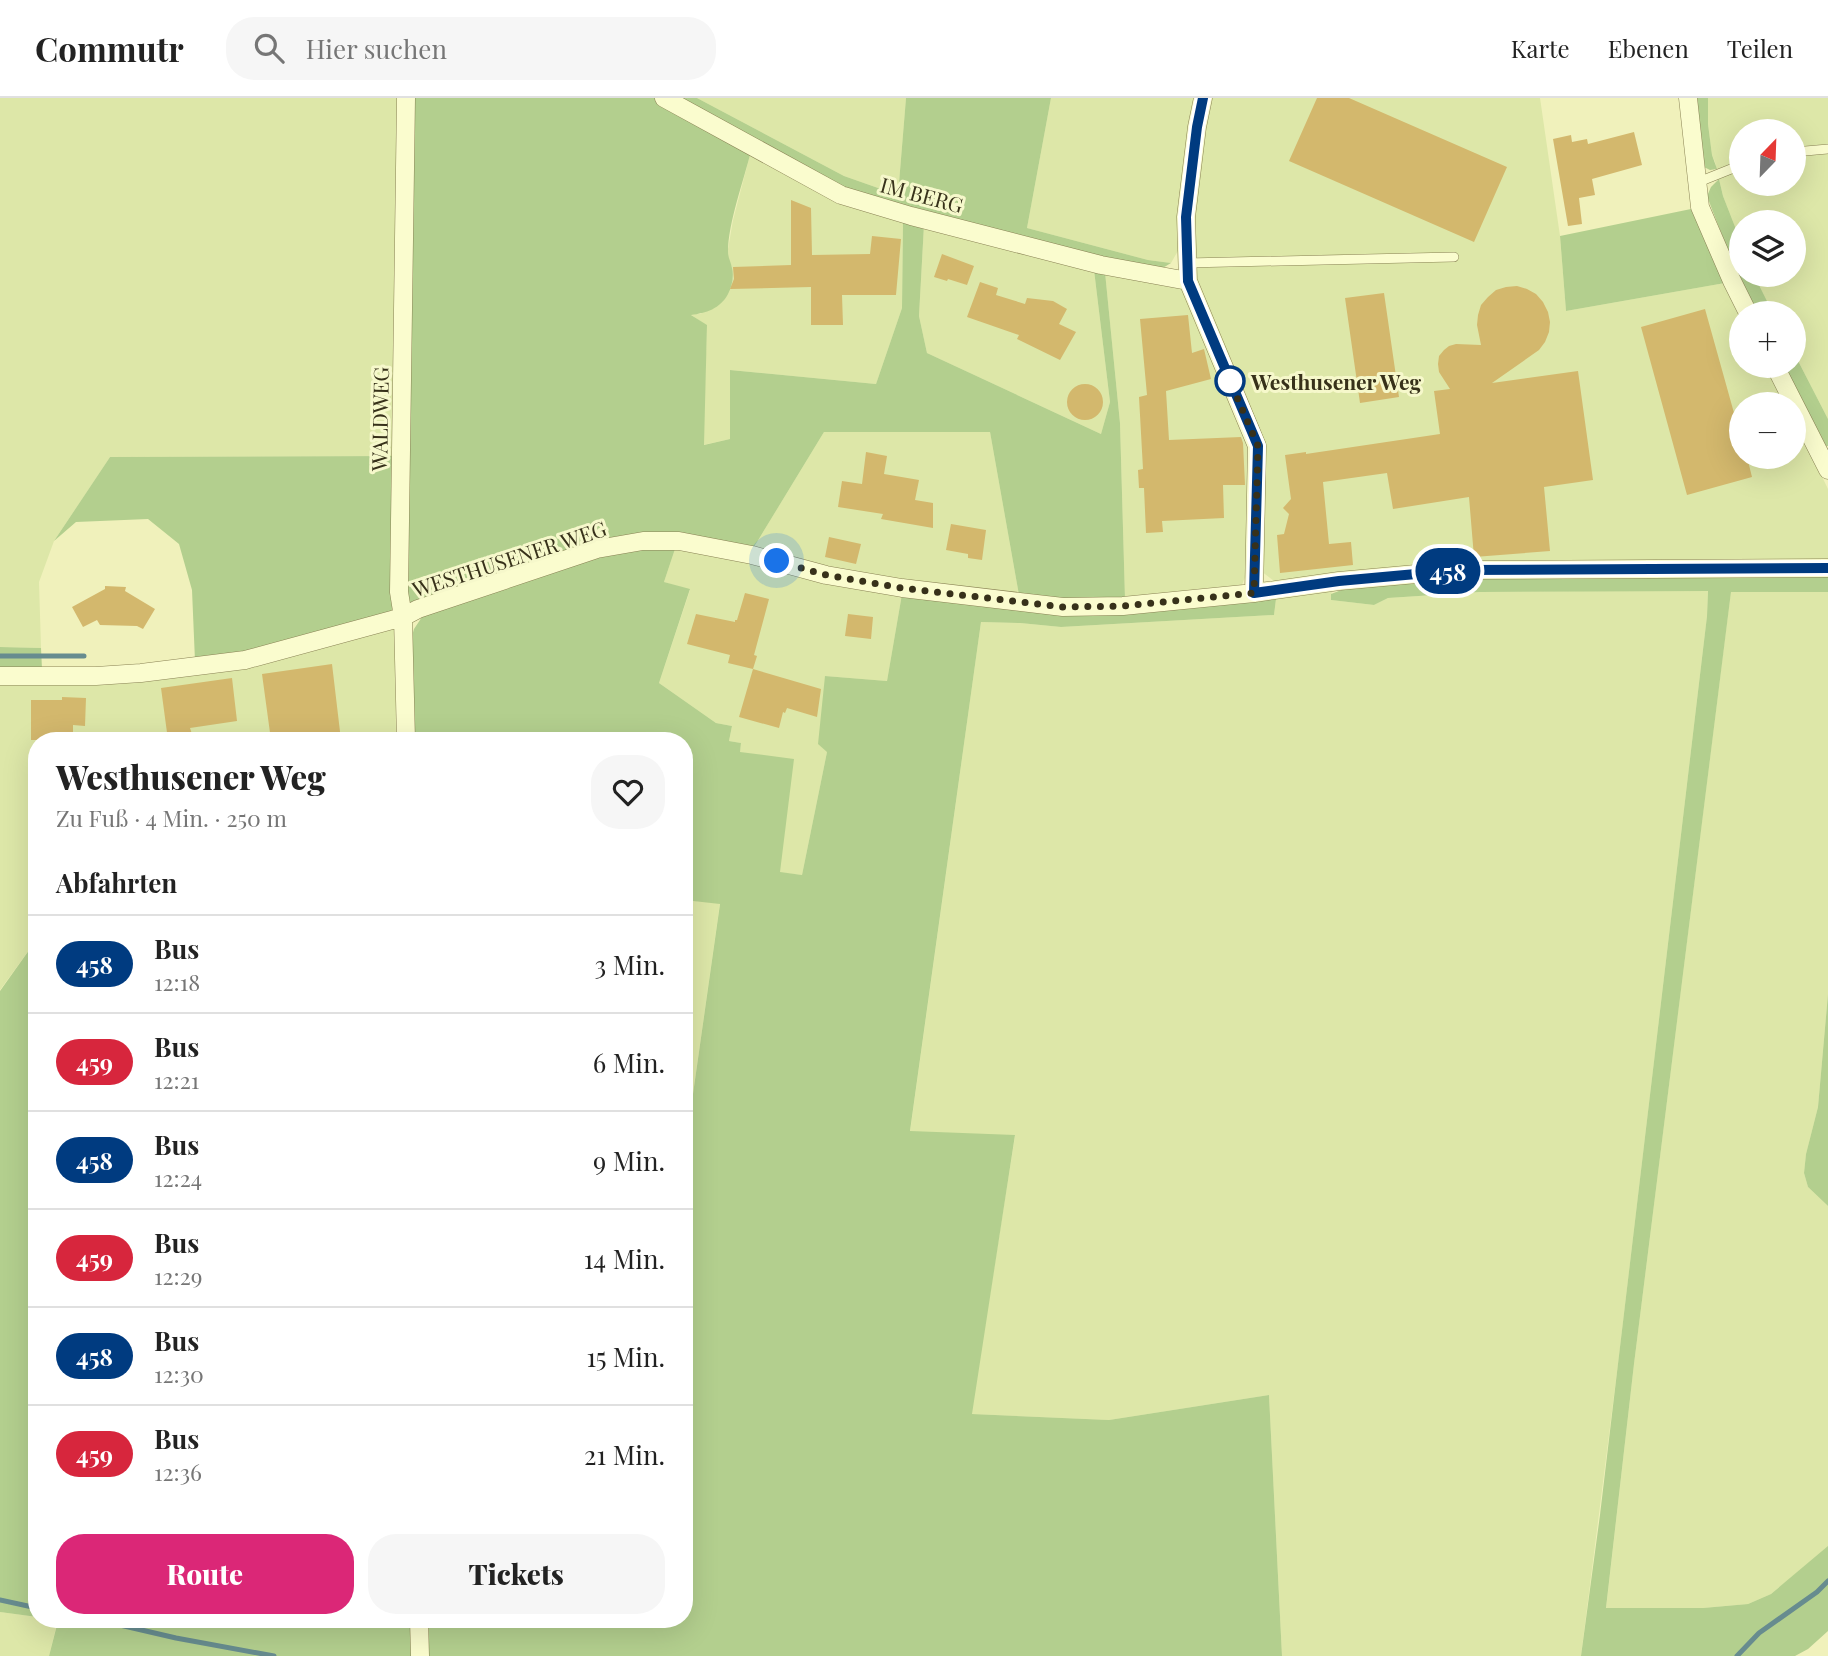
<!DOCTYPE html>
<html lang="de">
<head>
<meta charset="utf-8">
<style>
  body { margin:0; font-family:"Playfair Display",serif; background:#f6f6f6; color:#222; height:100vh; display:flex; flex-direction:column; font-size:26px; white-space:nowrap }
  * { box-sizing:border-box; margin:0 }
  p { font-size:23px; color:#767676 }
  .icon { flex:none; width:38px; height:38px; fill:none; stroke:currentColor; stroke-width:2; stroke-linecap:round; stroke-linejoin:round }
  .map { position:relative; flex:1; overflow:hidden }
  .sheet { position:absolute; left:28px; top:634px; width:665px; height:896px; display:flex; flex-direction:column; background:#fff; border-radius:28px; box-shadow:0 7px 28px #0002 }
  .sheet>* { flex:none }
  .badge { padding:0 14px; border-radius:23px; font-size:24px; line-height:46px }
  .needle { width:46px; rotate:23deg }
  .buttons { position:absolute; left:1729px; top:21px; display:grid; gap:14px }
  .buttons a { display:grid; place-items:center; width:77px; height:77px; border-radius:50%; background:#fff; box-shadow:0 7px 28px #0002; font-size:35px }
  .you { position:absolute; width:35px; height:35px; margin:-18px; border:5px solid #fff; border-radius:50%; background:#1a73e8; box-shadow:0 0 0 10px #1a73e833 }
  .map>.badge { position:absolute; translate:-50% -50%; box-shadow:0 0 0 4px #fff }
  h2 { padding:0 28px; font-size:26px; line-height:63px }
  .round { display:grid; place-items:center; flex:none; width:74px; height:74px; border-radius:28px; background:#f6f6f6 }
  .head { display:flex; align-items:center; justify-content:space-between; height:119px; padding:0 28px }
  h1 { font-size:33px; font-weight:800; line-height:52px }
  .cta { display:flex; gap:14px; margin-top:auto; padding:14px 28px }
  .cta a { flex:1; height:80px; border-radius:28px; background:#db2777; color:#fff; font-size:28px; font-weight:800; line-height:80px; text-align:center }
  .cta a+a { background:#f6f6f6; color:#222 }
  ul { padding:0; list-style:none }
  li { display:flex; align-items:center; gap:21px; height:98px; padding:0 28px; border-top:2px solid #e0e0e0 }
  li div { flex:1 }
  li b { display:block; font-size:26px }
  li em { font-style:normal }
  li .badge { min-width:77px; font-weight:700; text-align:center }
  header { display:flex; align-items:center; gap:42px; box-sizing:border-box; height:98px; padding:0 35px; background:#fff; border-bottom:2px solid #e0e0e0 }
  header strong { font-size:33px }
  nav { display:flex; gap:38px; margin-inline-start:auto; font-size:24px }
  .search { width:490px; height:63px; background:#f6f6f6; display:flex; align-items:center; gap:18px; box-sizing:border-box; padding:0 24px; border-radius:28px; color:#767676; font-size:26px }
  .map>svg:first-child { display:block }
  .farmland { fill:#dde7a8; fill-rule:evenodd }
  .green { fill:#b3cf8e }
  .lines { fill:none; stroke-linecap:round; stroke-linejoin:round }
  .stream { stroke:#678c8f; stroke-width:5 }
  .building { fill:#d3b86d }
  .service-casing { stroke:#898254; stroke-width:10 }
  .minor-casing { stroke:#898254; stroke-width:19 }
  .service { stroke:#fafcce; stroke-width:9 }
  .minor { stroke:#fafcce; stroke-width:18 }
  .line-casing { stroke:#fff; stroke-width:16 }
  .line { stroke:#003b80; stroke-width:10 }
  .walk { stroke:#37311a; stroke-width:7; stroke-dasharray:0 12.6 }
  .stop-dot { fill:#fff; stroke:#003b80; stroke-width:3.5 }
  .labels { text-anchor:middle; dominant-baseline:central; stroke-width:6; stroke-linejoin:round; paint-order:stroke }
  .street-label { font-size:21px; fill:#37311a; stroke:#f6f8cb }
  .stop-label { font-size:21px; font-weight:bold; fill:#37311a; stroke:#f6f8cb; text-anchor:start }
</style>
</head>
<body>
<header>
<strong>Commutr</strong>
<div class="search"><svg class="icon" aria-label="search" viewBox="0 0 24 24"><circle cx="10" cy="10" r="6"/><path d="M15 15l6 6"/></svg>Hier suchen</div>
<nav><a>Karte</a><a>Ebenen</a><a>Teilen</a></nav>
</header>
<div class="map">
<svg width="1828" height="1558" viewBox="0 0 1828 1558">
  <rect width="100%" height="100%" fill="#f0f1bb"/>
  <path class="farmland" d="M0,0H400L395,358L110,359L54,443L39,484L41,550L0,549Z
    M697,0H906L898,97L844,78Z
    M1051,0H1196L1179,151L1171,165L1148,162L1027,130Z
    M1211,0H1540L1560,138L1566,213L1725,185L1741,218V268H1767L1786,306H1741V359H1794V321L1828,391V463L1333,477L1331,502L1374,507L1388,500L1480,494L1708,492L1707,518L1618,1266L1581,1558H1282L1269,1297L1109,1322L971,1316L1015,1038L910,1034L981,524L1020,525L1061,529L1274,517L1278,486L1261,473L1264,348L1198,193L1193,119L1204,31Z
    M1708,0H1828V321L1794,255V215H1773L1754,177H1794V124H1741V144L1723,98L1715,64L1712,57L1708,26ZM1741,33H1794V86H1741Z
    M751,53L903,122L902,210L876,286L730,272V341L703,347L707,228L690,216H701L732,170L727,157L733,122Z
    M924,127L1094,172L1110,304L1101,336L927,255L919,218Z
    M1105,174L1184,191L1252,348L1248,472L1241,489L1125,500L1120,325Z
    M824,334H990L1019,497L903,484L827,469L754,449Z
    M676,448L902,496L887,583L825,578L827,654L802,777L724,769L741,645L729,643L732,628L716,625L659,585L690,492L664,484Z
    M1731,493L1828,494V896L1818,1009L1806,1056L1804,1075L1808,1089L1828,1108V1449L1771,1496L1748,1506L1703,1510L1606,1511L1634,1266Z
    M395,528L396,642H37V841L0,892V584L92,585Z
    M684,802L720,805L690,1017H684Z
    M0,1514L37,1519V1521L58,1522L49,1558H0Z"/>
  <path class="green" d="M410,0H655L751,53C744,82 728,125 728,154C728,160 731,164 732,170C734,178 732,189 728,196C720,211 706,215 691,217L707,227L704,347L730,341V272L876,286L902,210L903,122L924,127L919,218L927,255L1101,336L1110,304L1094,172L1105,174L1120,325L1125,500L1064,502L1019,497L990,334H824L754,449L679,437L413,506L409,504L404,494Z
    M674,0H697L844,78L898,97L906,0H1051L1027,130L1148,162L1171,165L1161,171L1148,170L1018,138L845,93Z
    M1695,0H1708V26L1712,57L1717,71L1710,72L1704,69Z
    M1719,81L1723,98L1741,144V177H1754L1773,215H1758C1738,177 1722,138 1707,98L1711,89Z
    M1691,111L1725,185L1566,213L1560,138Z
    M1794,255L1828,321V348H1826L1785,268H1794Z
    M395,358V504L392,512L385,517L252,553L195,563L192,492L179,446L148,421L76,424L54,443L110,359Z
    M676,448L664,484L690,491L659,585L716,625L732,628L729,643L741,645L740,654L794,661L780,774L802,777L827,654L818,646L825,578L887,583L902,496L1125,515L1276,501L1274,517L1061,529L1020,525L981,524L910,1033L1015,1037L972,1316L1109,1322L1269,1297L1282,1558H423V1521H684V1017H690L720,806L684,802V642H412L410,545L414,531L422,519L600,457L645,450Z
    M1604,479H1828V494H1731L1634,1266L1606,1510H1703L1748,1506L1771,1496L1828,1448V1533L1808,1551L1795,1558H1581L1600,1417L1707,518L1708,493L1480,494L1388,500L1374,507L1331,502V496L1344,491L1460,481Z
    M0,549L41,550L42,571H0Z
    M37,841L36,889L37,1519L0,1514V893Z
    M1828,896V1108L1808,1089L1804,1075L1806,1056L1818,1009Z
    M46,1521H415V1558H49L58,1523Z"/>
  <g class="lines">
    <path class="stream" d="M0,558H84
      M0,1502L37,1510
      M94,1521L176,1540L274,1558
      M1737,1558L1759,1535L1817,1494L1828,1483"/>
  </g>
  <path class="building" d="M1317,0H1349L1507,69L1474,144L1289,63Z
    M1634,34L1642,67L1592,81L1595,97L1579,100L1582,126L1568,128L1553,41L1571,37L1572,44L1587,41L1588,46Z
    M791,102L811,110L812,157L870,156L872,138L901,141L896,197H842L843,227H811V189L730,191L734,181L733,169L791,167Z
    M942,156L974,168L967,187L948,181L947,183L934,179Z
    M980,184L998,190L996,197L1025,206L1027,200L1053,203L1067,211L1059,226L1076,234L1060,262L1017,241L1019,237L967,219Z
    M1517,188L1527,191L1536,196L1543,204L1548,214L1550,224L1549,234L1545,244L1539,252L1492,285L1578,273L1593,382L1544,389L1550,453L1474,459L1469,399L1393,411L1387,375L1323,384L1329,446L1351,444L1353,467L1280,475L1277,437L1284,436L1289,416L1283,410L1291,401L1285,357L1306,354V356L1440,336L1434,293L1450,291L1439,274L1438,266L1439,258L1444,252L1449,248L1456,246L1481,247L1477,227L1478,217L1481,207L1488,199L1496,192L1506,189Z
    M1384,195L1399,299L1360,305L1345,200Z
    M1705,211L1741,340V359H1747L1752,379L1687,397L1641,229Z
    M1188,217L1192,255L1204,251L1211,281L1166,293L1169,342L1241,339L1243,345L1245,387H1223L1224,420L1162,423L1163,434L1146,435L1144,390H1139L1138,372L1143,371L1139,299L1147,297L1140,221Z
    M1067 304a18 18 0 1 1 36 0a18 18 0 1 1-36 0Z
    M866,354L887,358L884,376L919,382L915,402L933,405V430L881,421L883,416L838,409L842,383L862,386Z
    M951,426L986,432L982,462L968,460V456L946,452Z
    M829,439L861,446L856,466L825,459Z
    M105,488L126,489L125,493L155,511L143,531L137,528L100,527L97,522L83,529L72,509L105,491Z
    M745,495L769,501L754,557L757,558L753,571L821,591L817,619L787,610L785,615L783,614L779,630L739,619L753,571L728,565L730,557L687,546L696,516L735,524V522H737Z
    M848,516L873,519L871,541L845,538Z
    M332,566L341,642H271L262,576Z
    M232,580L237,623L190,630L194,642H168L161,590Z
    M62,599L86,600L85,628L73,627V642H31V602H62Z"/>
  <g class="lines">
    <g class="service-casing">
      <path id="service" d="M1794,54L1828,51
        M1696,85L1741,67
        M1187,165L1454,159"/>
    </g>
    <g class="minor-casing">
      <path id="minor" d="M664,0L841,97L911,118L1101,167L1188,183
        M1203,0L1197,29L1186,119L1188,183L1257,348L1254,495
        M1688,0L1700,109L1732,183L1748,215
        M1775,268L1828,372
        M0,578H96L141,575L245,562L403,519L418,511L597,451L643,443H679L752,457L826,477L902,490L1063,509L1123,508L1254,495L1339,483L1460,472L1828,470
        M406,642L403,519L399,494L406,0
        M419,1521L420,1558"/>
    </g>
    <use href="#service" class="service"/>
    <use href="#minor" class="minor"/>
  </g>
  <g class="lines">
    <g class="line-casing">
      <path id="line" d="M1203,0L1197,29L1186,119L1188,183L1258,348L1254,495L1339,483L1460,472L1828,470"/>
    </g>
    <use href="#line" class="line"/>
    <path class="walk" d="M777,463L826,477L902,490L1063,509L1123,508L1254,495L1258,348L1230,283"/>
  </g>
  <circle class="stop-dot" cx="1230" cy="283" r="14"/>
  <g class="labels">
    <g class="street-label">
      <text transform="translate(922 96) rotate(15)">IM BERG</text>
      <text transform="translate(379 321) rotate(-89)">WALDWEG</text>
      <text transform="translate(509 460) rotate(-18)">WESTHUSENER WEG</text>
    </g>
    <g class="stop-label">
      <text x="1251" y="283">Westhusener Weg</text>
    </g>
  </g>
</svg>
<div class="buttons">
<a><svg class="needle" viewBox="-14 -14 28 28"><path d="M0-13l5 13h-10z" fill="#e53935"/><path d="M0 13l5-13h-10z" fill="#767676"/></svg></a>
<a><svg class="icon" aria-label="layers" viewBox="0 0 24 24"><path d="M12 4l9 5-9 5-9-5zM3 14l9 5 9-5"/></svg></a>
<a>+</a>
<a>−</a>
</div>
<div class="you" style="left:777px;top:463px"></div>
<b class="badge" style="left:1448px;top:473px;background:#003b80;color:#fff">458</b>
<section class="sheet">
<div class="head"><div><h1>Westhusener Weg</h1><p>Zu Fuß · 4 Min. · 250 m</p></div><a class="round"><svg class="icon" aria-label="heart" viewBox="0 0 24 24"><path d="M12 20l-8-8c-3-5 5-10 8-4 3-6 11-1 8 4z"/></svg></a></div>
<h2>Abfahrten</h2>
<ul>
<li><span class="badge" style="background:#003b80;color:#fff">458</span><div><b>Bus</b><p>12:18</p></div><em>3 Min.</em></li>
<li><span class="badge" style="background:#d7263d;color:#fff">459</span><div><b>Bus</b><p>12:21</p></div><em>6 Min.</em></li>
<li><span class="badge" style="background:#003b80;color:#fff">458</span><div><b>Bus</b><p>12:24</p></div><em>9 Min.</em></li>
<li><span class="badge" style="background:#d7263d;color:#fff">459</span><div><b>Bus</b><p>12:29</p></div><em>14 Min.</em></li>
<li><span class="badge" style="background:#003b80;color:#fff">458</span><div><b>Bus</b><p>12:30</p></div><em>15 Min.</em></li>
<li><span class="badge" style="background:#d7263d;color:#fff">459</span><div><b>Bus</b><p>12:36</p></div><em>21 Min.</em></li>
</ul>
<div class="cta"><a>Route</a><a>Tickets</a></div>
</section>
</div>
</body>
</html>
